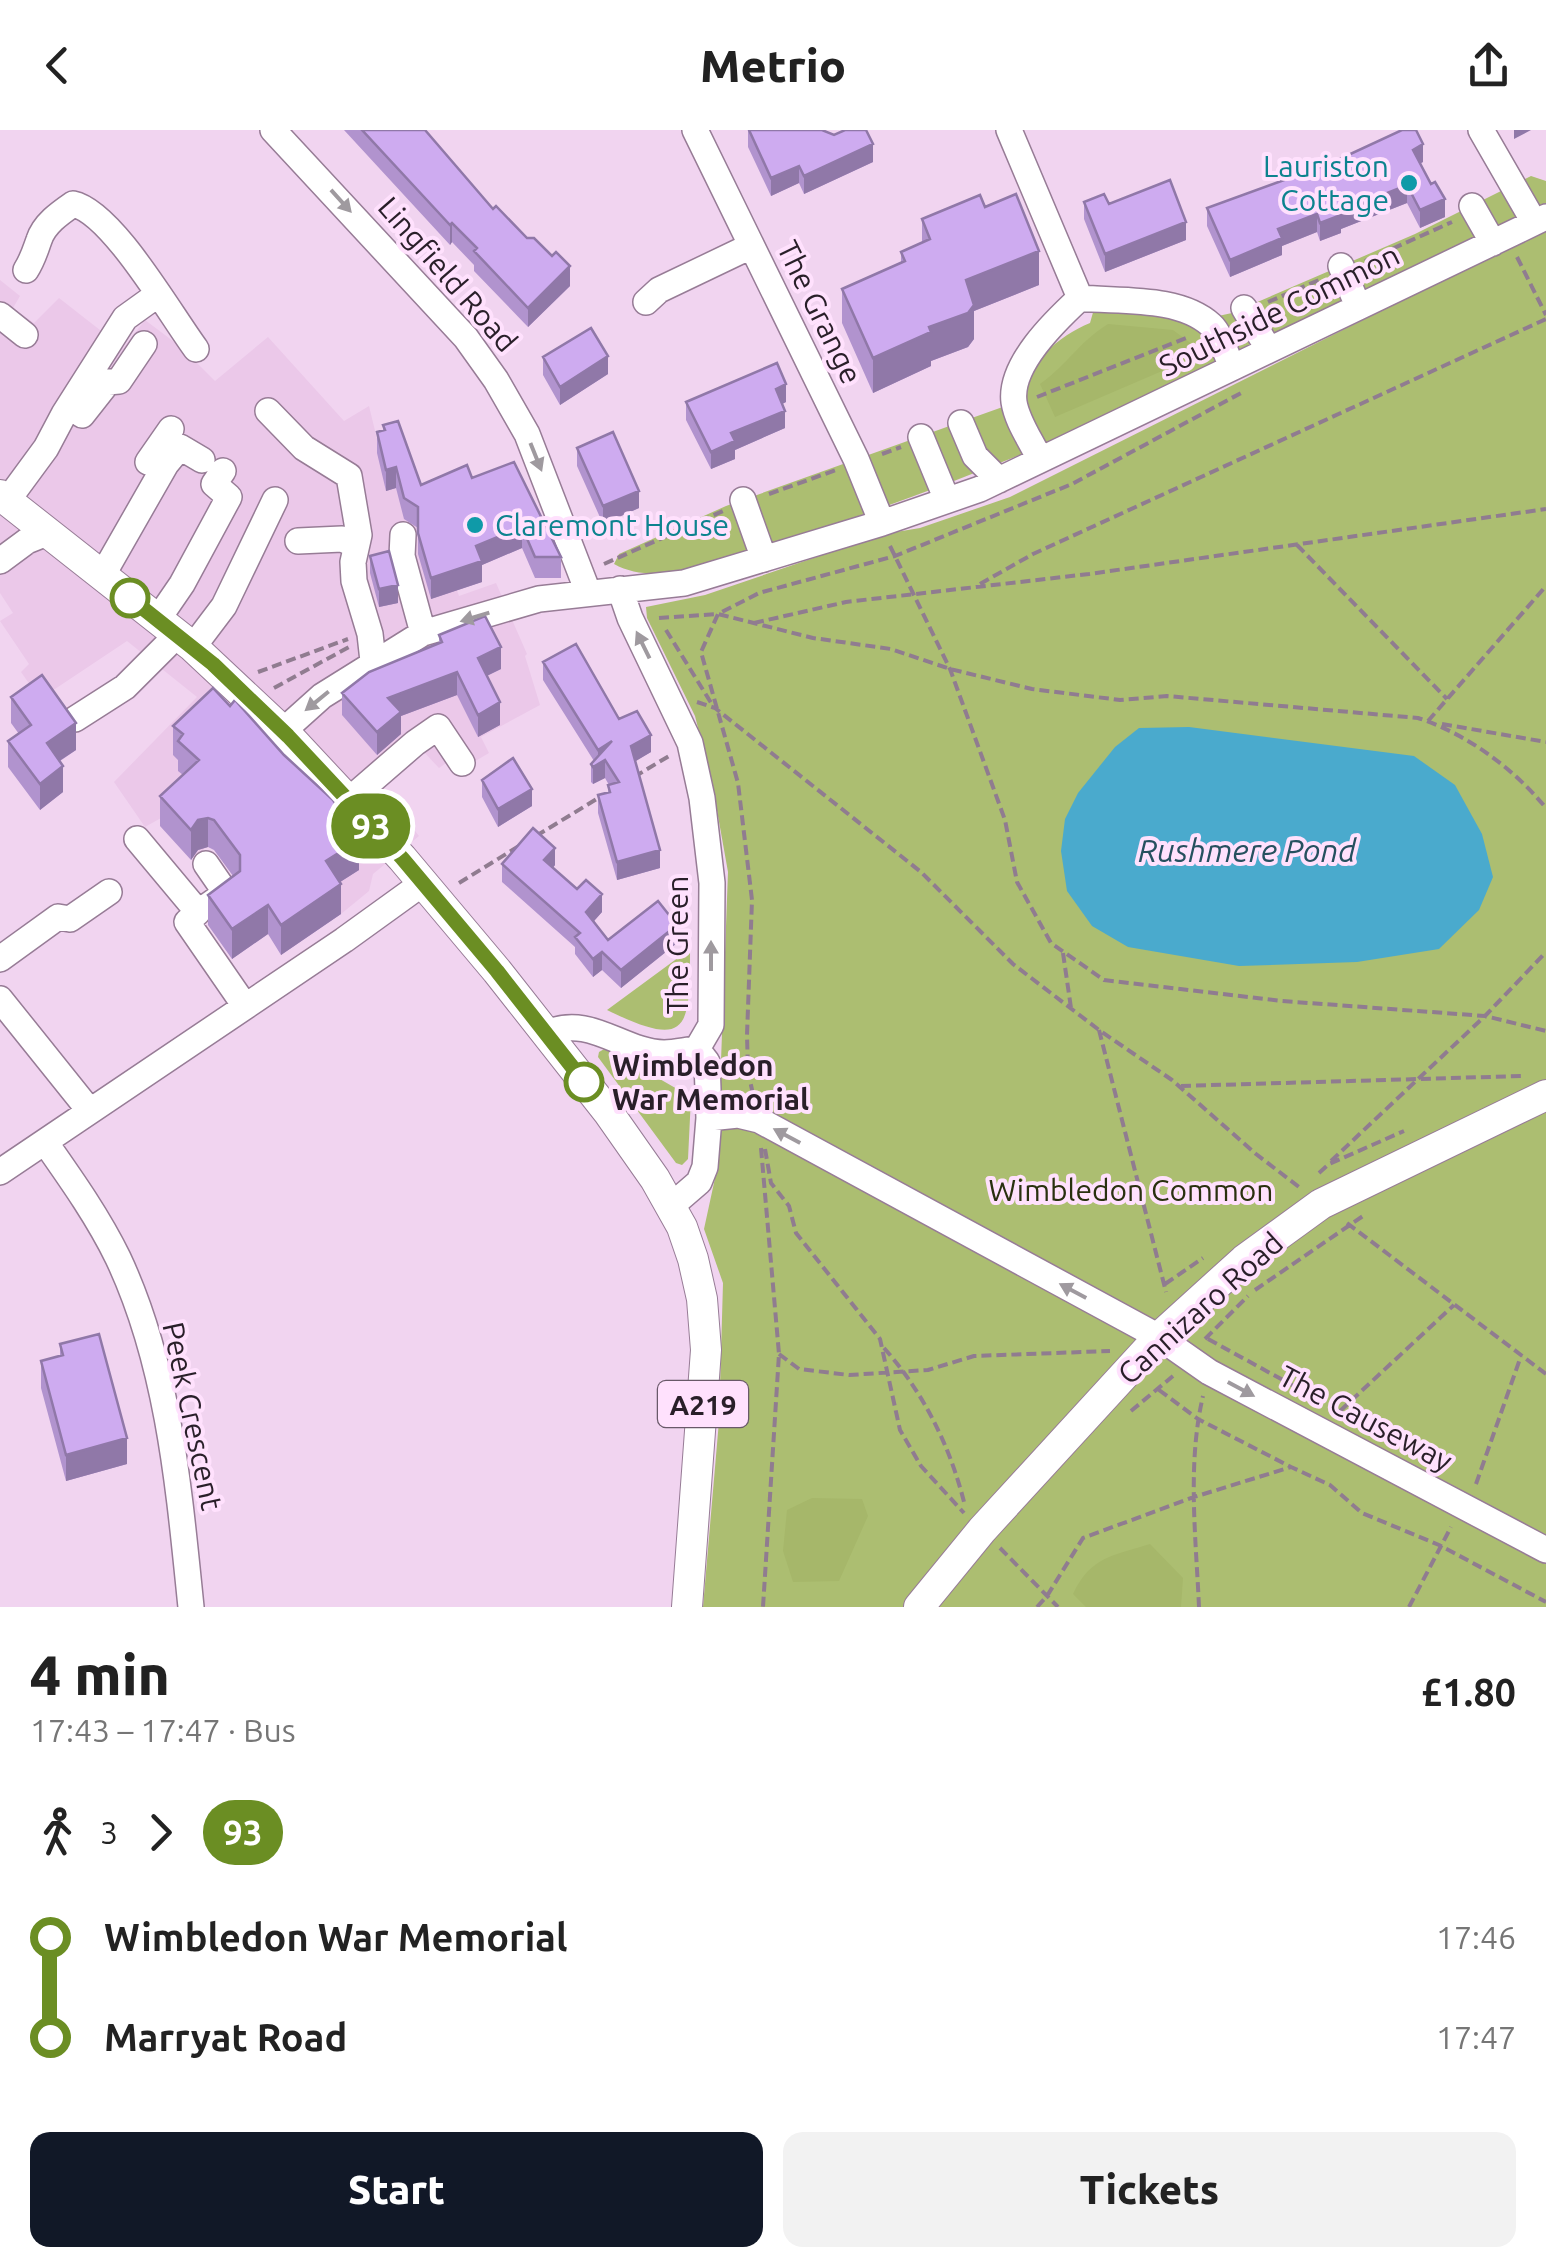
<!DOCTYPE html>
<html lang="en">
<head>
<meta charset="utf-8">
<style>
  body { margin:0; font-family:Ubuntu,sans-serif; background:#f2f2f2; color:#222; height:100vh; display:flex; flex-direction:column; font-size:38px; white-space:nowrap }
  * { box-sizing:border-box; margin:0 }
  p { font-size:32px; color:#767676 }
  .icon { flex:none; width:55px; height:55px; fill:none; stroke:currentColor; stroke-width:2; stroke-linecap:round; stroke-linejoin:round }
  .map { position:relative; height:1477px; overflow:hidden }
  .side { display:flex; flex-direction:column; background:#fff; flex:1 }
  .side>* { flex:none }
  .badge { padding:0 20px; border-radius:32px; font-size:35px; line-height:65px }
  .map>.badge { position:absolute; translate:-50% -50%; box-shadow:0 0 0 5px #fff }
  .legs { display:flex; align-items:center; gap:15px; height:110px; padding:0 30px; font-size:32px }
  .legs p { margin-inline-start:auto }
  .summary { display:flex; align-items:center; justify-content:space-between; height:170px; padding:0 30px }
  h1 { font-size:55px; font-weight:800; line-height:75px }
  .button { display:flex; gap:20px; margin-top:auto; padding:20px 30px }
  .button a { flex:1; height:115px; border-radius:20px; background:#111827; color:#fff; font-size:40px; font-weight:800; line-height:115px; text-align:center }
  .button a+a { background:#f2f2f2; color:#222 }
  ul { padding:0 30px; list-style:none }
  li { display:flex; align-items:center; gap:35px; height:100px; font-size:38px }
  li i { display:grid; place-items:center; width:15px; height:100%; margin:0 12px; background:currentColor }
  li i::after { content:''; width:25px; height:25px; margin:-12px; border:8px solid; border-radius:50%; background:#fff }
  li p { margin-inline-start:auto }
  li:first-child i { background:linear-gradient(#0000 50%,currentColor 0) }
  li:last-child i { background:linear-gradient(currentColor 50%,#0000 0) }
  header { display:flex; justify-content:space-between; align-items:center; height:130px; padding:0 30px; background:#fff; font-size:45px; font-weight:800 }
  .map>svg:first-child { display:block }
  .built { fill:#ebc8e9 }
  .green { fill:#acbe71 }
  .forest { fill:#a6b76a }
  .water { fill:#4aaacd }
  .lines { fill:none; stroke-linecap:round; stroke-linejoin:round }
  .minor-casing { stroke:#977c96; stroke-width:28 }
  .major-casing { stroke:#977c96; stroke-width:32 }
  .path { stroke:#907c90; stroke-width:4; stroke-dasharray:10 5; stroke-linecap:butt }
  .minor { stroke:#fff; stroke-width:25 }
  .major { stroke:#fff; stroke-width:30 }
  .wall { fill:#b193ce }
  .shaded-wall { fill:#9078a8 }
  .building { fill:#ceabf0; stroke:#9078a8; stroke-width:2.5 }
  .oneway { fill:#9f9a9f }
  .line-1-casing { stroke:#fff; stroke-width:22 }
  .line-1 { stroke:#6b8e23; stroke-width:15 }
  .culture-dot { fill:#0f9aa8; stroke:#ffe1fd; stroke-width:4 }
  .stop-1-dot { fill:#fff; stroke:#6b8e23; stroke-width:5 }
  .labels { text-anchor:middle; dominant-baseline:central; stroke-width:8; stroke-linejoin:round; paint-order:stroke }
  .shield { fill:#ffe1fd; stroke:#695969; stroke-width:2.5 }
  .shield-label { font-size:28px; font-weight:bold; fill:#291f29 }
  .culture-label { font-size:30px; fill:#0d838f; stroke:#ffe1fd; text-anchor:end }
  .street-label { font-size:30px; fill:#291f29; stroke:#ffe1fd }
  .stop-label { font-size:30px; font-weight:bold; fill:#291f29; stroke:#ffe1fd; text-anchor:start }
  .park-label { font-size:30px; fill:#29300f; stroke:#ffe1fd }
  .water-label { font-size:32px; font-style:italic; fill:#26505f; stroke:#ffe1fd }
</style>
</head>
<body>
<header><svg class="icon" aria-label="back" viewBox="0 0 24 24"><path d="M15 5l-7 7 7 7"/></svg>Metrio<svg class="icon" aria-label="share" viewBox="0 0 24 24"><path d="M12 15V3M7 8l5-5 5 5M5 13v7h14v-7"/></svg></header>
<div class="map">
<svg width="1546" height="1477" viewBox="0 0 1546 1477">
  <rect width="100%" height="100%" fill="#f1d4f0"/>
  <path class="built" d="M0,150L20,166L13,178L34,193L59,168L123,218L145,190L181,217L215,251L268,207L344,291L369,276L378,313L451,444L459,466L496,453L527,524L525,526L540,575L481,607L489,623L460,640L452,629L439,638L422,620L377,652L419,706L373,744L369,761L341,784L300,722L208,716L192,728L161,688L145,697L114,652L197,567L127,511L40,569L21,542L29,534L0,491L13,483L0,463Z"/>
  <path class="green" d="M1531,46L1546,51V73L1528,83C1430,129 1332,176 1234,222C1168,253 1105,290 1037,318C948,354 859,388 767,416C722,429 659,459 614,434L619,424L726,376L1025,269C1025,233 1059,206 1090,193L1094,179L1156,185L1186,193L1232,183L1415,104Z
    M1546,98V1477H703L719,1291L723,1153L704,1099L717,1039L728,742L713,658L695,586L647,488L646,477L705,465L884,404L920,398L1010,367Z
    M690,819C690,899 689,920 607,880Z
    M606,918L691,967L688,1029L682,1035L676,1033L598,927L599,922Z"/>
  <path class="forest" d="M1108,194L1173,200L1204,223L1055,287L1040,254C1068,234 1079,212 1108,194Z
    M812,1368L862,1369L868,1386L839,1451L793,1452L783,1421L787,1380Z
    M1150,1414L1183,1448L1181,1477H1086L1073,1464C1091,1426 1113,1426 1150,1414Z"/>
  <path class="water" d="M1189,597L1414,626L1455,655L1482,704L1493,747L1479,780L1439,819L1357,832L1239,836L1128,817L1092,796L1067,761L1061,721L1065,689L1078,663L1115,617L1139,598Z"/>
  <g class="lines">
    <g class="minor-casing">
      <path id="minor" d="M273,0L466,208L496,250L527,304L588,462
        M695,0L856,329L882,393
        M1009,0L1080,168C1120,172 1179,166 1211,195C1221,204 1226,225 1232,237
        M1481,0L1534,92
        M1472,76L1493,113
        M1341,136L1358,176
        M26,140C33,129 35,121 39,110C44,94 60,83 73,74C112,82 170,184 196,219
        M646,172L659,160L751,116
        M1244,178L1269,220
        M0,185L25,205
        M268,281L304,318L349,346L359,405L353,432L354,451L370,504L373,531
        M82,285L108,252L119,251L144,214
        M961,293L975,326L999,350
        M921,307L947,370
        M1040,330C1032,312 1017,292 1014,272C1009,235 1055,191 1080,168
        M148,332L171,299
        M743,370L764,429
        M7,371L46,318L64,284L125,188L157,165
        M403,405L402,426L423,503
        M298,411L342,409L356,415
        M0,431L27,411L47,403
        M102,446L166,334L180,317L202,330
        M620,459L630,488L690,613L702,668L712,753L711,895L697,919
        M158,489L182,454L229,367L214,354L223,341
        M193,517L224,476L275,370
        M75,589L125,557L177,505
        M283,601L322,566L423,503L539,469L684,453L882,393L980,359L1546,87
        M348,671L415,613L438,597L462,633
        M137,709L198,782L187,792L245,876
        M206,734L226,763L206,777
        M0,829L58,787L70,789L109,762
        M0,869L89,980
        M547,903C590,884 622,922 664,923C675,923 686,920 697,919
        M709,988L738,985L759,990L1159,1207L1209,1242L1546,1420
        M45,1012C71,1049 98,1087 118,1128C169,1236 179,1360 191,1477
        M0,1042L344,810L423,753
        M670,1077L699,1052L705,1037L709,988L707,932L697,919"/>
    </g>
    <g class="major-casing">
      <path id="major" d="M0,365L193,517L288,606L402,728L497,841L608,982L655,1049L682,1097L693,1129L702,1169L706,1220L687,1477
        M919,1477L982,1400L1159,1207L1244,1130L1321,1074L1546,965"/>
    </g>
    <path class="path" d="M1517,127L1546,185
      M1365,131L1452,92
      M1268,172L1319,150
      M1037,267L1186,208
      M882,324L901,317
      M769,364L836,340
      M1297,415L1447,569
      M890,416L950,539L1005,690L1017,752L1051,813L1104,850L1282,871L1485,886L1546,901
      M604,434L723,381
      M980,454L1033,424L1546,189
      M659,488L718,484L813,508L891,519L950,539L1032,559L1120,570L1167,566L1418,588C1467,604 1513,638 1546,678
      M754,493L846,472L1089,444L1546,379
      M666,500L713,576
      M258,542L348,509
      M274,558L349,517
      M697,572L715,578L921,742L1013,834L1099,900L1172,950L1256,1024L1299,1057
      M1428,591L1546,456
      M1442,594L1546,612
      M634,647L669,626
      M536,706L600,667
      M459,753L519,716
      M1063,823L1071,878
      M1099,900L1166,1162
      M1181,956L1521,946
      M753,964L748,942L747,905L752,770L738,653L701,522L718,484L759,463L895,426L1072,354L1241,263
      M761,1018L779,1224L763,1477
      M765,1019L771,1053L789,1076L796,1103L880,1209L900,1300L921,1336L964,1383
      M1331,1031L1485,886L1546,822
      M1319,1043L1329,1034L1404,1001
      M1347,1093L1546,1244
      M1165,1154L1203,1128
      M1255,1160L1363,1086
      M1205,1209L1248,1166
      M1208,1209L1323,1272
      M884,1218C924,1263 951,1318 965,1376
      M779,1224L799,1239L849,1245L928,1240L974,1226L1110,1221
      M1159,1260L1198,1289L1291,1337
      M1131,1281L1173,1246
      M1340,1281L1454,1175
      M1476,1354L1521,1226
      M1000,1418L1058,1477
      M1037,1477L1047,1466L1083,1408L1194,1367L1291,1337L1330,1355L1362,1383L1439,1415L1546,1472
      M1199,1477C1196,1408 1187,1334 1203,1266
      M1409,1477L1451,1397"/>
    <use href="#minor" class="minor"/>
    <use href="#major" class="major"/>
  </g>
  <path class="wall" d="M344,0H425L493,79L570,156L528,197L474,141V135L452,112L450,115Z
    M748,0L873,32L804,64L799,53L771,66L748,17Z
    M1423,32L1420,34L1445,87L1420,98L1407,73L1341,99V103L1320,111L1317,102L1282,116V125L1230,147L1207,96V78Z
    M1084,72L1109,74L1186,110L1105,142L1084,89Z
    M985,77L1039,155L974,181V209L968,217L931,231V236L873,263L842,193V159L901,132V122L922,113V89Z
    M543,227L608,244L560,275L543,245Z
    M686,272H786L782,274L785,298L735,320V329L711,339L686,290Z
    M383,295L421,355L472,348L561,427V448H535L522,418L482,435V452L431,469L418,424V398L404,389L396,358L386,361L377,323V302L383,300Z
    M577,318L639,378L603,394L577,336Z
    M370,426L398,473L379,477L370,443Z
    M439,505L501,539L487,546L500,595L478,607L457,565L401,586V604L377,625L342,585V563L439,513Z
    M543,532L619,589L651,622L635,631L660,738L617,750L598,683V665L608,662L609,655L605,648L593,654L591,652V634L594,631L543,550Z
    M11,567L76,620L60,631L63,662L40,680L8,637V611L19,604L11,593Z
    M173,596L359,740L340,752L341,784L281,825L268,804L232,829L208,795V765L233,746L214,720L208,717L198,720L191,730L160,696V666L183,645L178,641V630L173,625Z
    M482,650L532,676L498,697L482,667Z
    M502,734L555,735L553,738L602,782L594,791L608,810L677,813L621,858L602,840L593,847L575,824V817L502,752Z
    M60,1214L127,1334L66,1351L41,1258V1231L60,1226Z"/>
  <path class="shaded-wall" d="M1514,0H1531L1514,9Z
    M873,14V32L804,64V46Z
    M1423,14V32L1413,37V20Z
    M799,36V53L771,66V48Z
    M1407,55V73L1341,99V103L1320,111V93L1339,82Z
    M1445,69V87L1420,98V80Z
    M1317,84V102L1282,116V125L1230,147V130L1278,99Z
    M1186,92V110L1105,142V124Z
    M452,93V112L450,115V95Z
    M1039,121V155L974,181V209L968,217L931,231V236L873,263V228L929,197L966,150Z
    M570,136V156L528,197V178Z
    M608,226V244L560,275V257Z
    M786,254V272L776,277V259Z
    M785,281V298L735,320V329L711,339V322L731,303Z
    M396,337V358L386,361V340Z
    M639,361V378L603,394V376Z
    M522,397V418L482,435V452L431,469V448L476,416Z
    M398,455V473L379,477V459Z
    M501,517V539L478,550V528Z
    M457,542V565L401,586V604L377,625V602L388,568Z
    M500,572V595L478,607V585Z
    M76,593V620L47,639V613Z
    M651,605V622L631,634V616Z
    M612,611L605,630V648L593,654V637L598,634V620Z
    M63,636V662L40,680V654Z
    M532,659V676L498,697V679Z
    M208,688V717L198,720L191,730V700L198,690Z
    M359,710V740L326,761V731Z
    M555,718V735L544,748V730Z
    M660,720V738L617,750V732Z
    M341,754V784L281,825V795Z
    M602,764V782L586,800V782Z
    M268,775V804L232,829V799Z
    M677,795V813L621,858V840Z
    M602,822V840L593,847V829Z
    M127,1308V1334L66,1351V1325Z"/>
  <path class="building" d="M362,0H425L493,79L496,76L527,108H534L552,126L556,122L570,136L528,178L474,121L477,118L452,93L450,95Z
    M749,0H822L834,5L845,0H866L873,14L804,46L799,36L771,48Z
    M1402,0H1416L1423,14L1413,20L1431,54L1435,52L1445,69L1420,80L1407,55L1339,82L1341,85L1320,93L1317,84L1278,99L1282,108L1230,130L1207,78L1331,33Z
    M1170,50L1186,92L1105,124L1084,72L1104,64L1109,74Z
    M1016,64L1039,121L966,150L974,175L968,183L929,197L931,202L873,228L842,159L905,131L901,122L930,109L922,89L980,65L985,77Z
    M591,198L608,226L560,257L543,227Z
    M777,233L786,254L776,259L785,281L731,303L735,311L711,322L686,272Z
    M398,291L421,355L467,335L472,348L514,332L561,427H535L522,397L476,416L482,431L431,448L418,403V377L404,368L396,337L386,340L377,302L385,300L383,295Z
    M613,302L639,361L603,376L577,318Z
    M389,421L398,455L379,459L370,426Z
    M485,486L501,517L478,528L500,572L478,585L457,542L388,568L401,582L377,602L342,563L369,542L442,512L439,505Z
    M576,514L619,589L637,581L651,605L631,616L660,720L617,732L598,665L610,662L608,655L619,652L605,630L593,637L591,634L612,611L598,620L543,532Z
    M42,545L76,593L47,613L63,636L40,654L8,611L31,595L11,567Z
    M213,558L230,576L235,570L284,625L333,670L359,710L326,731L341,754L281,795L268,775L232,799L208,765L240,741V725L214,690L208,688L198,690L191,700L160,666L199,630L178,611L183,604L173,596Z
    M513,628L532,659L498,679L482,650Z
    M533,698L555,718L544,730L577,759L586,750L602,764L586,782L608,810L658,771L677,795L621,840L602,822L593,829L575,807L580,803L502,734Z
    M99,1204L127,1308L66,1325L41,1231L63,1225L60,1214Z"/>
  <defs><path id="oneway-solid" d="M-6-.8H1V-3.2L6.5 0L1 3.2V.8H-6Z" transform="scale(2.5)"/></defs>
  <g class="oneway">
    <use href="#oneway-solid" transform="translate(341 71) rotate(48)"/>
    <use href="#oneway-solid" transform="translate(536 327) rotate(68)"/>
    <use href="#oneway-solid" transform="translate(475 487) rotate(163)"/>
    <use href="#oneway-solid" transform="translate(643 515) rotate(-116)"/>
    <use href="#oneway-solid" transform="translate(317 571) rotate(141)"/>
    <use href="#oneway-solid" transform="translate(711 826) rotate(-90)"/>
    <use href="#oneway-solid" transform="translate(787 1006) rotate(-152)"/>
    <use href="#oneway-solid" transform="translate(1073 1161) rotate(-152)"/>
    <use href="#oneway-solid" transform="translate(1241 1259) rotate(28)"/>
  </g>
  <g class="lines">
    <g class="line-1-casing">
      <path id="line-1" d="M130,468L213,534L288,606L402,728L497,841L584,952"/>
    </g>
    <use href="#line-1" class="line-1"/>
  </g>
  <g class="culture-dot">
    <circle cx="1409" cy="53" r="10"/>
    <circle cx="475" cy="395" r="10"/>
  </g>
  <g class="stop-1-dot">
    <circle cx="130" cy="468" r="18"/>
    <circle cx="584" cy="952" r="18"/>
  </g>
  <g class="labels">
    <rect class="shield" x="658" y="1251" width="90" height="46" rx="8"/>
    <g class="shield-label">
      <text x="703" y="1274">A219</text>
    </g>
    <g class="culture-label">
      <text x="1389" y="36">Lauriston<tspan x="1389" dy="34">Cottage</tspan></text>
      <text x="495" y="395" text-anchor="start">Claremont House</text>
    </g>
    <g class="street-label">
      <text transform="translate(448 144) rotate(49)">Lingfield Road</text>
      <text transform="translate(1279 180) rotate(-26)">Southside Common</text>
      <text transform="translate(820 182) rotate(64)">The Grange</text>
      <text transform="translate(677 815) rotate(-90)">The Green</text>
      <text transform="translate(1200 1178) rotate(-42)">Cannizaro Road</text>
      <text transform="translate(193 1286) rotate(78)">Peek Crescent</text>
      <text transform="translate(1366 1288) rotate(28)">The Causeway</text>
    </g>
    <g class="stop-label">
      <text x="612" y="935">Wimbledon<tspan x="612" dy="34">War Memorial</tspan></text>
    </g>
    <g class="park-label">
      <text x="1131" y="1060">Wimbledon Common</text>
    </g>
    <g class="water-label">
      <text x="1247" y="720">Rushmere Pond</text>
    </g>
  </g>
</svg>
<b class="badge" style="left:371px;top:696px;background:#6b8e23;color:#fff">93</b>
</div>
<section class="side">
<div class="summary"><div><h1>4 min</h1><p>17:43 – 17:47 · Bus</p></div><b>£1.80</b></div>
<div class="legs"><svg class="icon" aria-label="walk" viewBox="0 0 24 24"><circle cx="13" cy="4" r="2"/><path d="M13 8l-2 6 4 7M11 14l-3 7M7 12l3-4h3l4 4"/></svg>3<svg class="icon" aria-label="forward" viewBox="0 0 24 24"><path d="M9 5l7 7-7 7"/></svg><b class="badge" style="background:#6b8e23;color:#fff">93</b></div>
<ul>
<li><i style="color:#6b8e23"></i><b>Wimbledon War Memorial</b><p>17:46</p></li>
<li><i style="color:#6b8e23"></i><b>Marryat Road</b><p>17:47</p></li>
</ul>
<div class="button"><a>Start</a><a>Tickets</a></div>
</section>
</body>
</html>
